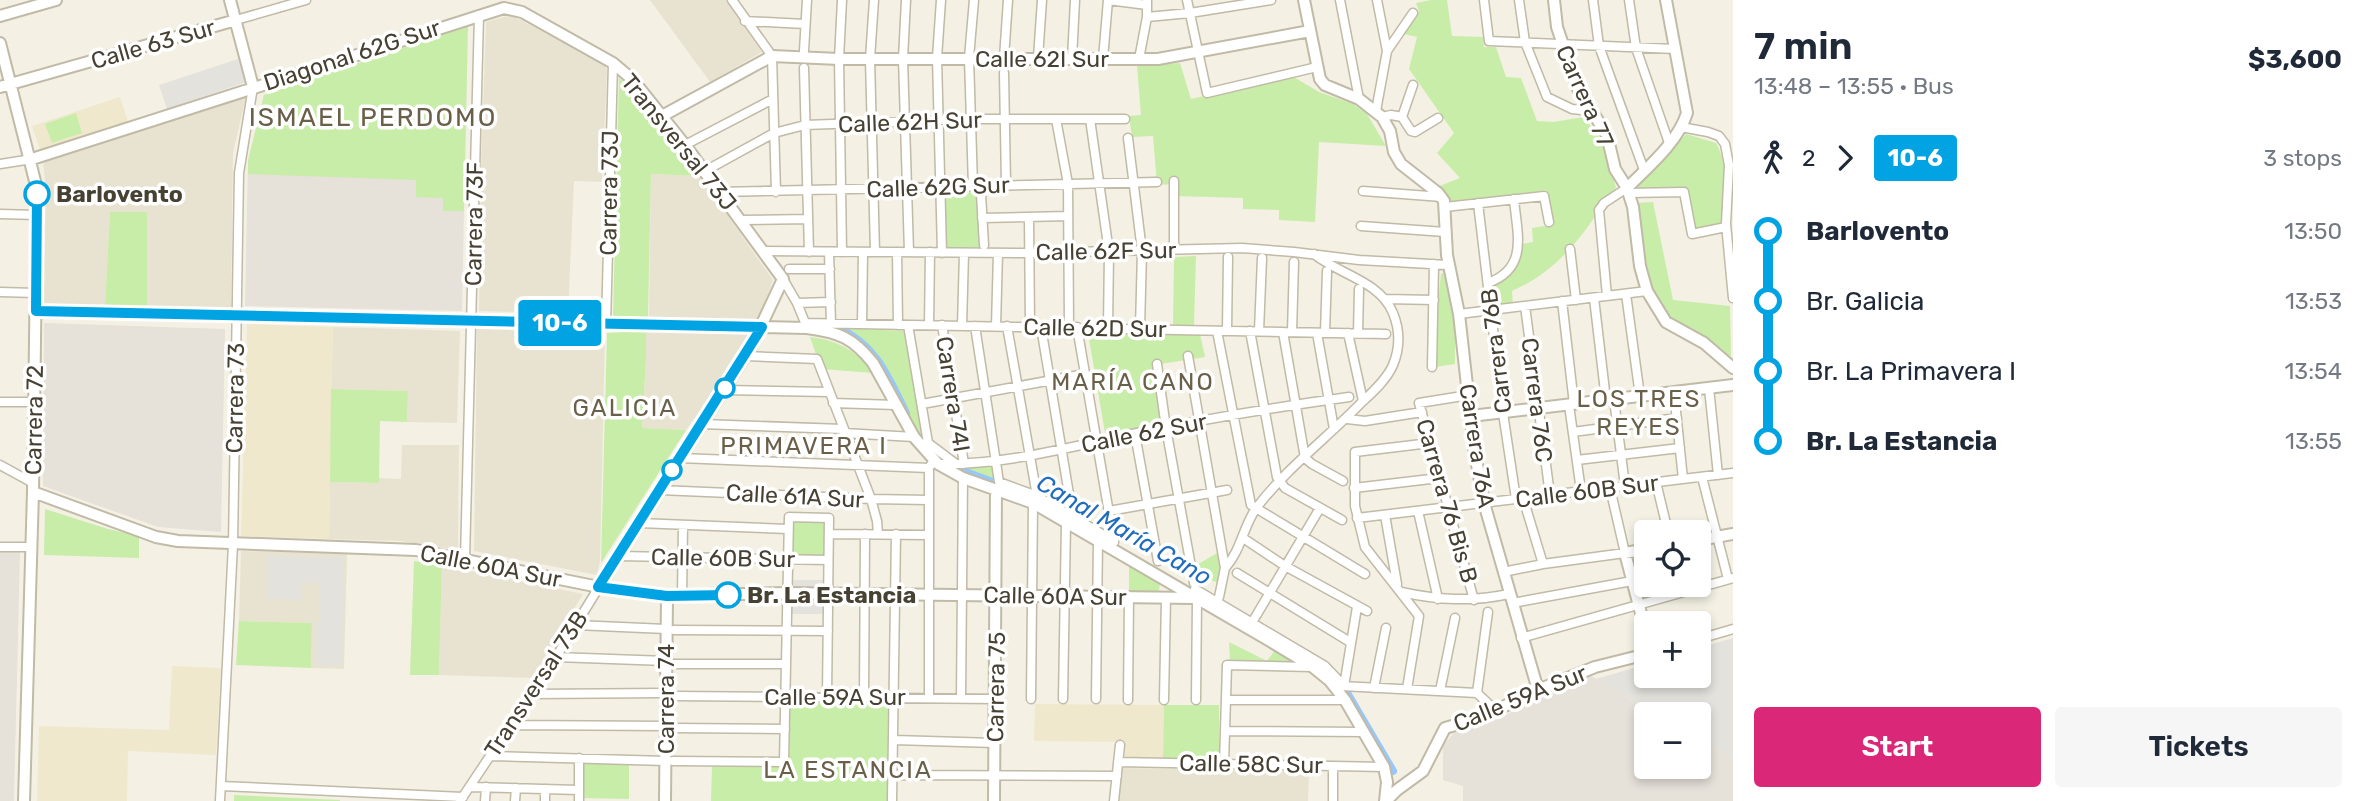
<!DOCTYPE html>
<html lang="en">
<head>
<meta charset="utf-8">
<style>
  body { margin:0; font-family:Rubik,sans-serif; background:#f6f6f7; color:#1f2937; height:100vh; display:flex; flex-direction:column; font-size:26px; white-space:nowrap }
  * { box-sizing:border-box; margin:0 }
  p { font-size:23px; color:#747a83 }
  .icon { flex:none; width:38px; height:38px; fill:none; stroke:currentColor; stroke-width:2; stroke-linecap:round; stroke-linejoin:round }
  .map { position:relative; flex:1; overflow:hidden }
  .side { display:flex; flex-direction:column; background:#fff; width:630px }
  .side>* { flex:none }
  .badge { padding:0 14px; border-radius:5px; font-size:24px; line-height:46px }
  .controls { position:absolute; left:1634px; top:520px; display:grid; gap:14px }
  .controls a { display:grid; place-items:center; width:77px; height:77px; border-radius:7px; background:#fff; box-shadow:0 4px 10px #0003; font-size:35px }
  .map>.badge { position:absolute; translate:-50% -50%; box-shadow:0 0 0 4px #fff }
  .legs { display:flex; align-items:center; gap:10px; height:77px; padding:0 21px; font-size:23px }
  .legs p { margin-inline-start:auto }
  .overview { display:flex; align-items:center; justify-content:space-between; height:119px; padding:0 21px }
  h1 { font-size:38px; font-weight:600; line-height:52px }
  .cta { display:flex; gap:14px; margin-top:auto; padding:14px 21px }
  .cta a { flex:1; height:80px; border-radius:7px; background:#db2777; color:#fff; font-size:28px; font-weight:600; line-height:80px; text-align:center }
  .cta a+a { background:#f6f6f7; color:#1f2937 }
  ul { padding:0 21px; list-style:none }
  li { display:flex; align-items:center; gap:24px; height:70px; font-size:26px }
  li i { display:grid; place-items:center; width:10px; height:100%; margin:0 9px; background:currentColor }
  li i::after { content:''; width:18px; height:18px; margin:-9px; border:5px solid; border-radius:50%; background:#fff }
  li p { margin-inline-start:auto }
  li:first-child i { background:linear-gradient(#0000 50%,currentColor 0) }
  li:last-child i { background:linear-gradient(currentColor 50%,#0000 0) }
  main { display:flex; flex:1; min-height:0 }
  .map>svg:first-child { display:block }
  .residential { fill:#e8e3d1 }
  .industrial { fill:#e6e1d9 }
  .education { fill:#efe8cc }
  .green { fill:#c7eda8 }
  .parking { fill:#e4e2dd }
  .lines { fill:none; stroke-linecap:round; stroke-linejoin:round }
  .canal { stroke:#99c7f8; stroke-width:8 }
  .minor-casing { stroke:#c0baa6; stroke-width:11 }
  .tertiary-casing { stroke:#c0baa6; stroke-width:14 }
  .minor { stroke:#fff; stroke-width:8 }
  .tertiary { stroke:#fff; stroke-width:10 }
  .line-1-casing { stroke:#fff; stroke-width:16 }
  .line-1 { stroke:#01a3e3; stroke-width:10 }
  .stop-1-dot { fill:#fff; stroke:#01a3e3; stroke-width:3.5 }
  .labels { text-anchor:middle; dominant-baseline:central; stroke-width:7; stroke-linejoin:round; paint-order:stroke }
  .street-label { font-size:23px; fill:#474133; stroke:#fff }
  .stop-label { font-size:23px; font-weight:bold; fill:#474133; stroke:#fff; text-anchor:start }
  .neighbourhood-label { font-size:24px; letter-spacing:2px; fill:#6a6049; stroke:#fff }
  .water-label { font-size:24px; font-style:italic; fill:#226cbd; stroke:#fff }
  .quarter-label { font-size:26px; letter-spacing:2px; fill:#6a6049; stroke:#fff }
</style>
</head>
<body>
<main>
<div class="map">
<svg width="1733" height="801" viewBox="0 0 1733 801">
  <rect width="100%" height="100%" fill="#f4f1e4"/>
  <path class="residential" d="M650,0H726L762,52L710,82Z
    M511,15L604,64L607,71L602,182L574,181L568,313L479,311L481,167L486,22Z
    M246,97L233,153L231,310L147,308V212H110L105,306L43,304L46,192L43,161Z
    M651,174L700,176L773,280L759,319L649,317Z
    M333,327L460,331L457,423L407,422L408,391L331,389Z
    M477,329L605,333L600,561L597,575L474,551Z
    M646,331L750,333L712,394L686,430L642,428L646,359Z
    M402,445H459L458,550L400,541L329,539L330,482L378,483L379,478L401,479Z
    M241,551L347,554L344,669L311,668L312,623L239,621Z
    M442,565L583,594L533,678L439,675Z
    M1122,768L1309,771L1308,801H1119Z"/>
  <path class="industrial" d="M467,58L462,311L245,306L248,161L264,95Z
    M44,323L225,329L221,532L158,527L43,486Z
    M0,550L20,551L14,801H0Z
    M1591,676L1655,714H1647V766H1699V740L1733,758V801H1463V786L1443,780V746L1451,736L1459,730L1499,719L1536,698Z"/>
  <path class="education" d="M120,97L128,122L40,150L32,126Z
    M247,324L333,327L329,539L241,536Z
    M172,666L221,668L216,755L128,751L127,801H37L39,726L169,730Z
    M1035,704L1164,705L1163,758H1125V742L1034,741Z"/>
  <path class="green" d="M1431,0H1447L1452,36L1483,37L1484,47H1496L1506,77L1521,78L1537,121L1553,122L1584,117L1604,143L1616,188C1604,201 1597,214 1587,228C1566,256 1544,277 1512,291L1513,304L1495,306L1494,285C1509,275 1524,264 1521,244L1533,242L1532,228L1551,225L1546,190L1448,204L1447,194L1437,187L1460,178L1437,153L1454,133L1409,69L1417,37L1404,34L1419,11L1416,3Z
    M468,26L464,211H443V198L416,197V180L248,174V161L264,95Z
    M1180,63L1191,99L1292,76L1319,92L1353,104L1367,114L1386,146L1319,142L1315,222L1279,220V210L1243,209V198L1174,196V184L1157,185L1153,136L1132,137L1129,116L1141,115L1137,66Z
    M619,78L630,87L700,176L651,174L648,317L613,316Z
    M76,113L82,133L52,143L45,124Z
    M1686,134L1716,143C1730,167 1724,199 1723,226L1694,230L1685,188L1634,189Z
    M977,191L980,247L946,248L943,192Z
    M1653,202L1673,300L1730,306L1731,356C1718,350 1678,331 1670,322C1641,291 1641,242 1635,203Z
    M110,212H147V308L105,306Z
    M1196,256L1194,325H1173L1174,257Z
    M1444,272L1446,274L1455,332V364L1435,367V328L1441,274Z
    M838,328L904,331L927,449L882,365L857,337Z
    M646,331V359L642,428L686,430L601,563L607,333Z
    M1088,333L1200,334L1205,357L1154,365L1163,425L1105,433Z
    M810,337C838,340 857,351 874,373L821,369Z
    M331,389L408,391L407,422L380,421L379,483L330,482Z
    M993,463L996,484L955,468Z
    M45,509L108,529L139,536V558L44,555Z
    M792,520L826,521L825,556L791,555Z
    M1217,553L1220,569L1219,583L1196,575L1195,566Z
    M414,561L442,565L439,675H410Z
    M1129,565L1160,582L1159,591H1129Z
    M239,621L312,623L311,668L236,665Z
    M1229,642L1267,661L1275,650L1298,665L1230,663Z
    M790,701L888,703L887,801H711L712,767H789Z
    M1164,705H1219V759L1163,758Z
    M581,762L629,763V799L580,798Z
    M234,795L340,800V801H234Z"/>
  <path class="parking" d="M238,59L246,82L167,109L159,85Z
    M267,556L344,557L342,666L315,665V622L320,621V584L302,583V600L268,599Z
    M790,580H825V591H790Z
    M790,599H827V614H790Z
    M1733,638V758L1699,740V714H1655L1596,679L1647,664V676H1699V648Z"/>
  <g class="lines">
    <path class="canal" d="M838,328C877,346 888,377 906,413
      M932,453L955,468L1003,486
      M1338,684L1346,691L1393,771"/>
    <g class="minor-casing">
      <path id="minor" d="M732,0L772,56L776,192
        M874,0L870,59L875,252
        M906,0L903,59L909,252
        M941,0L937,58L942,253
        M1108,0L1147,5
        M1187,0L1207,93L1317,67
        M1340,0L1359,99
        M1377,0L1387,51
        M1484,0L1489,41L1675,49
        M1519,0L1525,42L1547,97L1572,109L1591,111
        M1593,0L1599,46L1644,170
        M1629,0L1636,48L1669,143
        M1147,17L1190,13L1271,0
        M236,20L306,0
        M745,21L805,24
        M804,51L807,0
        M1004,58L1008,0
        M1038,58L1042,0
        M1072,59L1075,0
        M1103,59L1108,0
        M1139,59L1147,17V0
        M804,68L809,252
        M1004,73L1006,185
        M1376,111L1387,51L1413,13
        M1382,117L1391,115L1402,117L1411,131L1415,132L1438,118
        M1402,117L1413,85
        M1056,119L1068,184L1069,327
        M1090,119L1109,252L1108,328
        M1681,127L1708,132L1719,136L1725,144L1729,165L1726,224L1733,298
        M1128,138L1142,251L1140,329
        M685,145L773,99
        M0,164L32,159
        M705,171L774,133L805,125L971,119H1125
        M973,186L969,58L974,0
        M1363,191L1442,197
        M720,192L1157,182
        M1629,193L1684,192L1692,234L1726,227
        M981,194L984,245
        M1478,203L1503,413L1516,499
        M1445,207L1544,196L1549,222
        M0,214L38,215
        M1029,217L1030,327
        M982,218L1068,216
        M740,220L808,219
        M1361,226L1445,232
        M1570,249L1576,300
        M1174,250V181
        M763,251L1029,253L1242,248L1294,252L1359,260L1448,265
        M829,252L831,324
        M842,252L839,59L842,0
        M897,252L898,325
        M789,269H830
        M783,279L797,303L806,325
        M1488,283C1529,268 1517,234 1514,199
        M0,292L36,293
        M1626,294L1640,396
        M1607,296L1599,210L1604,203L1627,188
        M1594,298L1606,400
        M1385,299L1434,300
        M1562,301L1574,404
        M797,303L831,302
        M1525,306L1550,495
        M1459,314L1647,291
        M805,323L1386,334
        M606,324L613,63
        M862,324L863,252
        M908,325L928,443L956,464
        M929,325L930,252
        M942,325L964,464
        M962,326L964,253
        M975,326L999,482L1037,496L1114,541
        M996,326L998,253
        M1007,326L1037,496
        M1041,327L1073,518
        M1077,327L1114,542
        M1217,331L1251,505L1365,574
        M1227,331L1228,257
        M1250,331L1277,477L1285,488L1342,520
        M1259,331L1262,258
        M1283,332L1305,458L1312,464L1343,481
        M1292,332L1294,262
        M1317,333L1334,429
        M1325,333L1327,271
        M1348,333L1363,401
        M1358,333L1359,289
        M746,356L817,359L871,499L877,521L878,534
        M1188,356L1225,568L1219,597
        M1157,364L1166,428L1194,583
        M1432,367L1434,264
        M1709,388L1718,475
        M724,390L829,392
        M1674,392L1683,479
        M1469,395L1419,403L1474,600
        M1614,399L1625,486
        M0,402H34
        M833,403L896,405
        M922,404L1085,374
        M1569,405L1581,491
        M1347,419L1365,421L1422,412
        M702,424L843,429
        M1573,432L1677,418
        M844,433L914,437
        M1135,434L1158,561
        M680,458L929,468
        M1577,460L1680,448
        M941,464C1005,465 1070,447 1132,434C1204,419 1277,407 1349,397
        M0,465L33,483
        M1702,477L1728,579
        M1656,482L1668,532
        M1354,488L1439,478
        M660,490L871,499L929,500
        M1523,498L1543,564
        M1109,511L1227,490
        M1418,511L1438,599
        M1385,515L1397,584
        M1357,518L1733,473
        M639,523L788,529
        M829,534L929,535
        M1243,538L1285,566L1367,611
        M0,547H32
        M618,556L828,560
        M465,559L479,15
        M1225,568C1242,549 1243,526 1257,507C1287,468 1328,437 1362,402C1373,392 1387,379 1393,365C1400,348 1400,330 1393,313C1380,281 1338,274 1314,254
        M1503,572L1543,564L1625,553L1610,488
        M1237,573L1350,642
        M1195,589L1325,666L1344,686
        M1401,592C1438,600 1471,602 1509,594
        M682,596L683,525
        M1518,602L1632,581
        M576,625L666,629
        M1250,626L1320,508
        M674,630L828,631
        M1521,638L1733,578
        M1699,639L1733,629
        M556,657L666,661
        M673,664H786
        M1341,686L1477,693L1496,711
        M1344,686L1357,607
        M1374,688L1386,628
        M1407,689L1419,616L1365,547L1355,506V452L1430,443
        M1440,691L1455,618
        M1477,693L1488,612
        M532,694L666,693
        M673,696L996,699
        M864,697L865,534
        M929,698V468L932,463
        M961,698L963,478
        M1031,699L1033,503
        M1063,699L1066,522
        M1096,699L1098,540
        M1128,700L1129,597
        M1164,700L1166,597
        M1196,700L1197,598
        M1226,700H1345
        M511,725L666,726
        M673,728L785,729
        M1225,731L1363,732
        M894,740L995,743
        M491,756L666,761
        M579,758V801
        M673,761L784,762L789,517L829,518L827,697
        M1118,762L1384,767
        M1224,764L1227,665L1311,667
        M1333,766V801
        M893,775L1117,776
        M221,786L463,797
        M470,787L578,790
        M220,801L233,544L239,173L253,87
        M460,801L556,657L599,587
        M485,801L486,787
        M515,801L516,788
        M545,801V789
        M892,801L896,534
        M1114,801L1120,745"/>
    </g>
    <g class="tertiary-casing">
      <path id="tertiary" d="M230,0L253,87
        M1304,0L1320,79L1325,85L1359,99L1382,117L1390,131L1394,152L1401,164L1438,193L1444,201L1447,255L1459,314L1474,448L1484,503L1538,690
        M1554,0L1557,27L1578,89L1607,135L1615,169L1627,188L1633,207L1640,266L1647,291L1666,322L1704,343L1733,368
        M0,16L56,0
        M0,43L37,189L33,492L24,801
        M0,87L236,20
        M662,116L772,56L839,59H1158L1310,31
        M32,159L504,8L522,12L613,63L633,80L685,145L783,279L752,345L599,587
        M1627,188C1648,167 1678,142 1687,113L1666,0
        M36,311L807,328C839,332 853,338 873,363L914,437L938,464L963,478L1033,503L1270,641L1313,667L1329,680L1345,700L1384,767L1387,782L1385,801
        M1471,416L1733,385
        M33,492L156,537L178,541L416,550L599,587L667,596L787,593L1194,598
        M1699,540L1733,534
        M1647,549L1625,553L1647,636
        M665,801L667,596
        M994,801L996,489
        M1386,801L1397,790L1423,771L1445,728L1480,718L1538,690L1595,667L1647,654"/>
    </g>
    <use href="#minor" class="minor"/>
    <use href="#tertiary" class="tertiary"/>
  </g>
  <g class="lines">
    <g class="line-1-casing">
      <path id="line-1" d="M37,194L36,311L762,327L598,587L667,596L728,595"/>
    </g>
    <use href="#line-1" class="line-1"/>
  </g>
  <g class="stop-1-dot">
    <circle cx="37" cy="194" r="12"/>
    <circle cx="725" cy="388" r="9"/>
    <circle cx="672" cy="470" r="9"/>
    <circle cx="728" cy="595" r="12"/>
  </g>
  <g class="labels">
    <g class="street-label">
      <text transform="translate(153 44) rotate(-16)">Calle 63 Sur</text>
      <text transform="translate(352 55) rotate(-18)">Diagonal 62G Sur</text>
      <text x="1042" y="59">Calle 62I Sur</text>
      <text transform="translate(1585 96) rotate(66)">Carrera 77</text>
      <text transform="translate(910 122) rotate(-2)">Calle 62H Sur</text>
      <text transform="translate(679 142) rotate(51)">Transversal 73J</text>
      <text transform="translate(938 187) rotate(-2)">Calle 62G Sur</text>
      <text transform="translate(609 193) rotate(-89)">Carrera 73J</text>
      <text transform="translate(474 224) rotate(-89)">Carrera 73F</text>
      <text transform="translate(1106 251) rotate(-1)">Calle 62F Sur</text>
      <text transform="translate(1095 328) rotate(1)">Calle 62D Sur</text>
      <text transform="translate(1496 351) rotate(-97)">Carrera 76B</text>
      <text transform="translate(953 394) rotate(81)">Carrera 74I</text>
      <text transform="translate(235 398) rotate(-89)">Carrera 73</text>
      <text transform="translate(1537 400) rotate(83)">Carrera 76C</text>
      <text transform="translate(34 420) rotate(-89)">Carrera 72</text>
      <text transform="translate(1144 433) rotate(-11)">Calle 62 Sur</text>
      <text transform="translate(1477 446) rotate(81)">Carrera 76A</text>
      <text transform="translate(1587 491) rotate(-7)">Calle 60B Sur</text>
      <text transform="translate(795 496) rotate(3)">Calle 61A Sur</text>
      <text transform="translate(1447 501) rotate(74)">Carrera 76 Bis B</text>
      <text transform="translate(723 558) rotate(1)">Calle 60B Sur</text>
      <text transform="translate(491 566) rotate(11)">Calle 60A Sur</text>
      <text transform="translate(1055 596) rotate(1)">Calle 60A Sur</text>
      <text transform="translate(536 684) rotate(-57)">Transversal 73B</text>
      <text transform="translate(996 687) rotate(-89)">Carrera 75</text>
      <text x="835" y="697">Calle 59A Sur</text>
      <text transform="translate(1520 698) rotate(-22)">Calle 59A Sur</text>
      <text transform="translate(666 699) rotate(-90)">Carrera 74</text>
      <text transform="translate(1251 764) rotate(1)">Calle 58C Sur</text>
    </g>
    <g class="stop-label">
      <text x="56" y="194">Barlovento</text>
      <text x="747" y="595">Br. La Estancia</text>
    </g>
    <g class="neighbourhood-label">
      <text x="1133" y="382">MARÍA CANO</text>
      <text x="1639" y="399">LOS TRES<tspan x="1639" dy="28">REYES</tspan></text>
      <text x="625" y="408">GALICIA</text>
      <text x="804" y="446">PRIMAVERA I</text>
      <text x="848" y="770">LA ESTANCIA</text>
    </g>
    <g class="water-label">
      <text transform="translate(1124 530) rotate(30)">Canal María Cano</text>
    </g>
    <g class="quarter-label">
      <text x="373" y="117">ISMAEL PERDOMO</text>
    </g>
  </g>
</svg>
<div class="controls">
<a><svg class="icon" aria-label="locate" viewBox="0 0 24 24"><circle cx="12" cy="12" r="6"/><path d="M12 2v4M12 18v4M2 12h4M18 12h4"/></svg></a>
<a>+</a>
<a>−</a>
</div>
<b class="badge" style="left:560px;top:323px;background:#01a3e3;color:#fff">10-6</b>
</div>
<section class="side">
<div class="overview"><div><h1>7 min</h1><p>13:48 – 13:55 · Bus</p></div><b>$3,600</b></div>
<div class="legs"><svg class="icon" aria-label="walk" viewBox="0 0 24 24"><circle cx="13" cy="4" r="2"/><path d="M13 8l-2 6 4 7M11 14l-3 7M7 12l3-4h3l4 4"/></svg>2<svg class="icon" aria-label="forward" viewBox="0 0 24 24"><path d="M9 5l7 7-7 7"/></svg><b class="badge" style="background:#01a3e3;color:#fff">10-6</b><p>3 stops</p></div>
<ul>
<li><i style="color:#01a3e3"></i><b>Barlovento</b><p>13:50</p></li>
<li><i style="color:#01a3e3"></i><span>Br. Galicia</span><p>13:53</p></li>
<li><i style="color:#01a3e3"></i><span>Br. La Primavera I</span><p>13:54</p></li>
<li><i style="color:#01a3e3"></i><b>Br. La Estancia</b><p>13:55</p></li>
</ul>
<div class="cta"><a>Start</a><a>Tickets</a></div>
</section>
</main>
</body>
</html>
